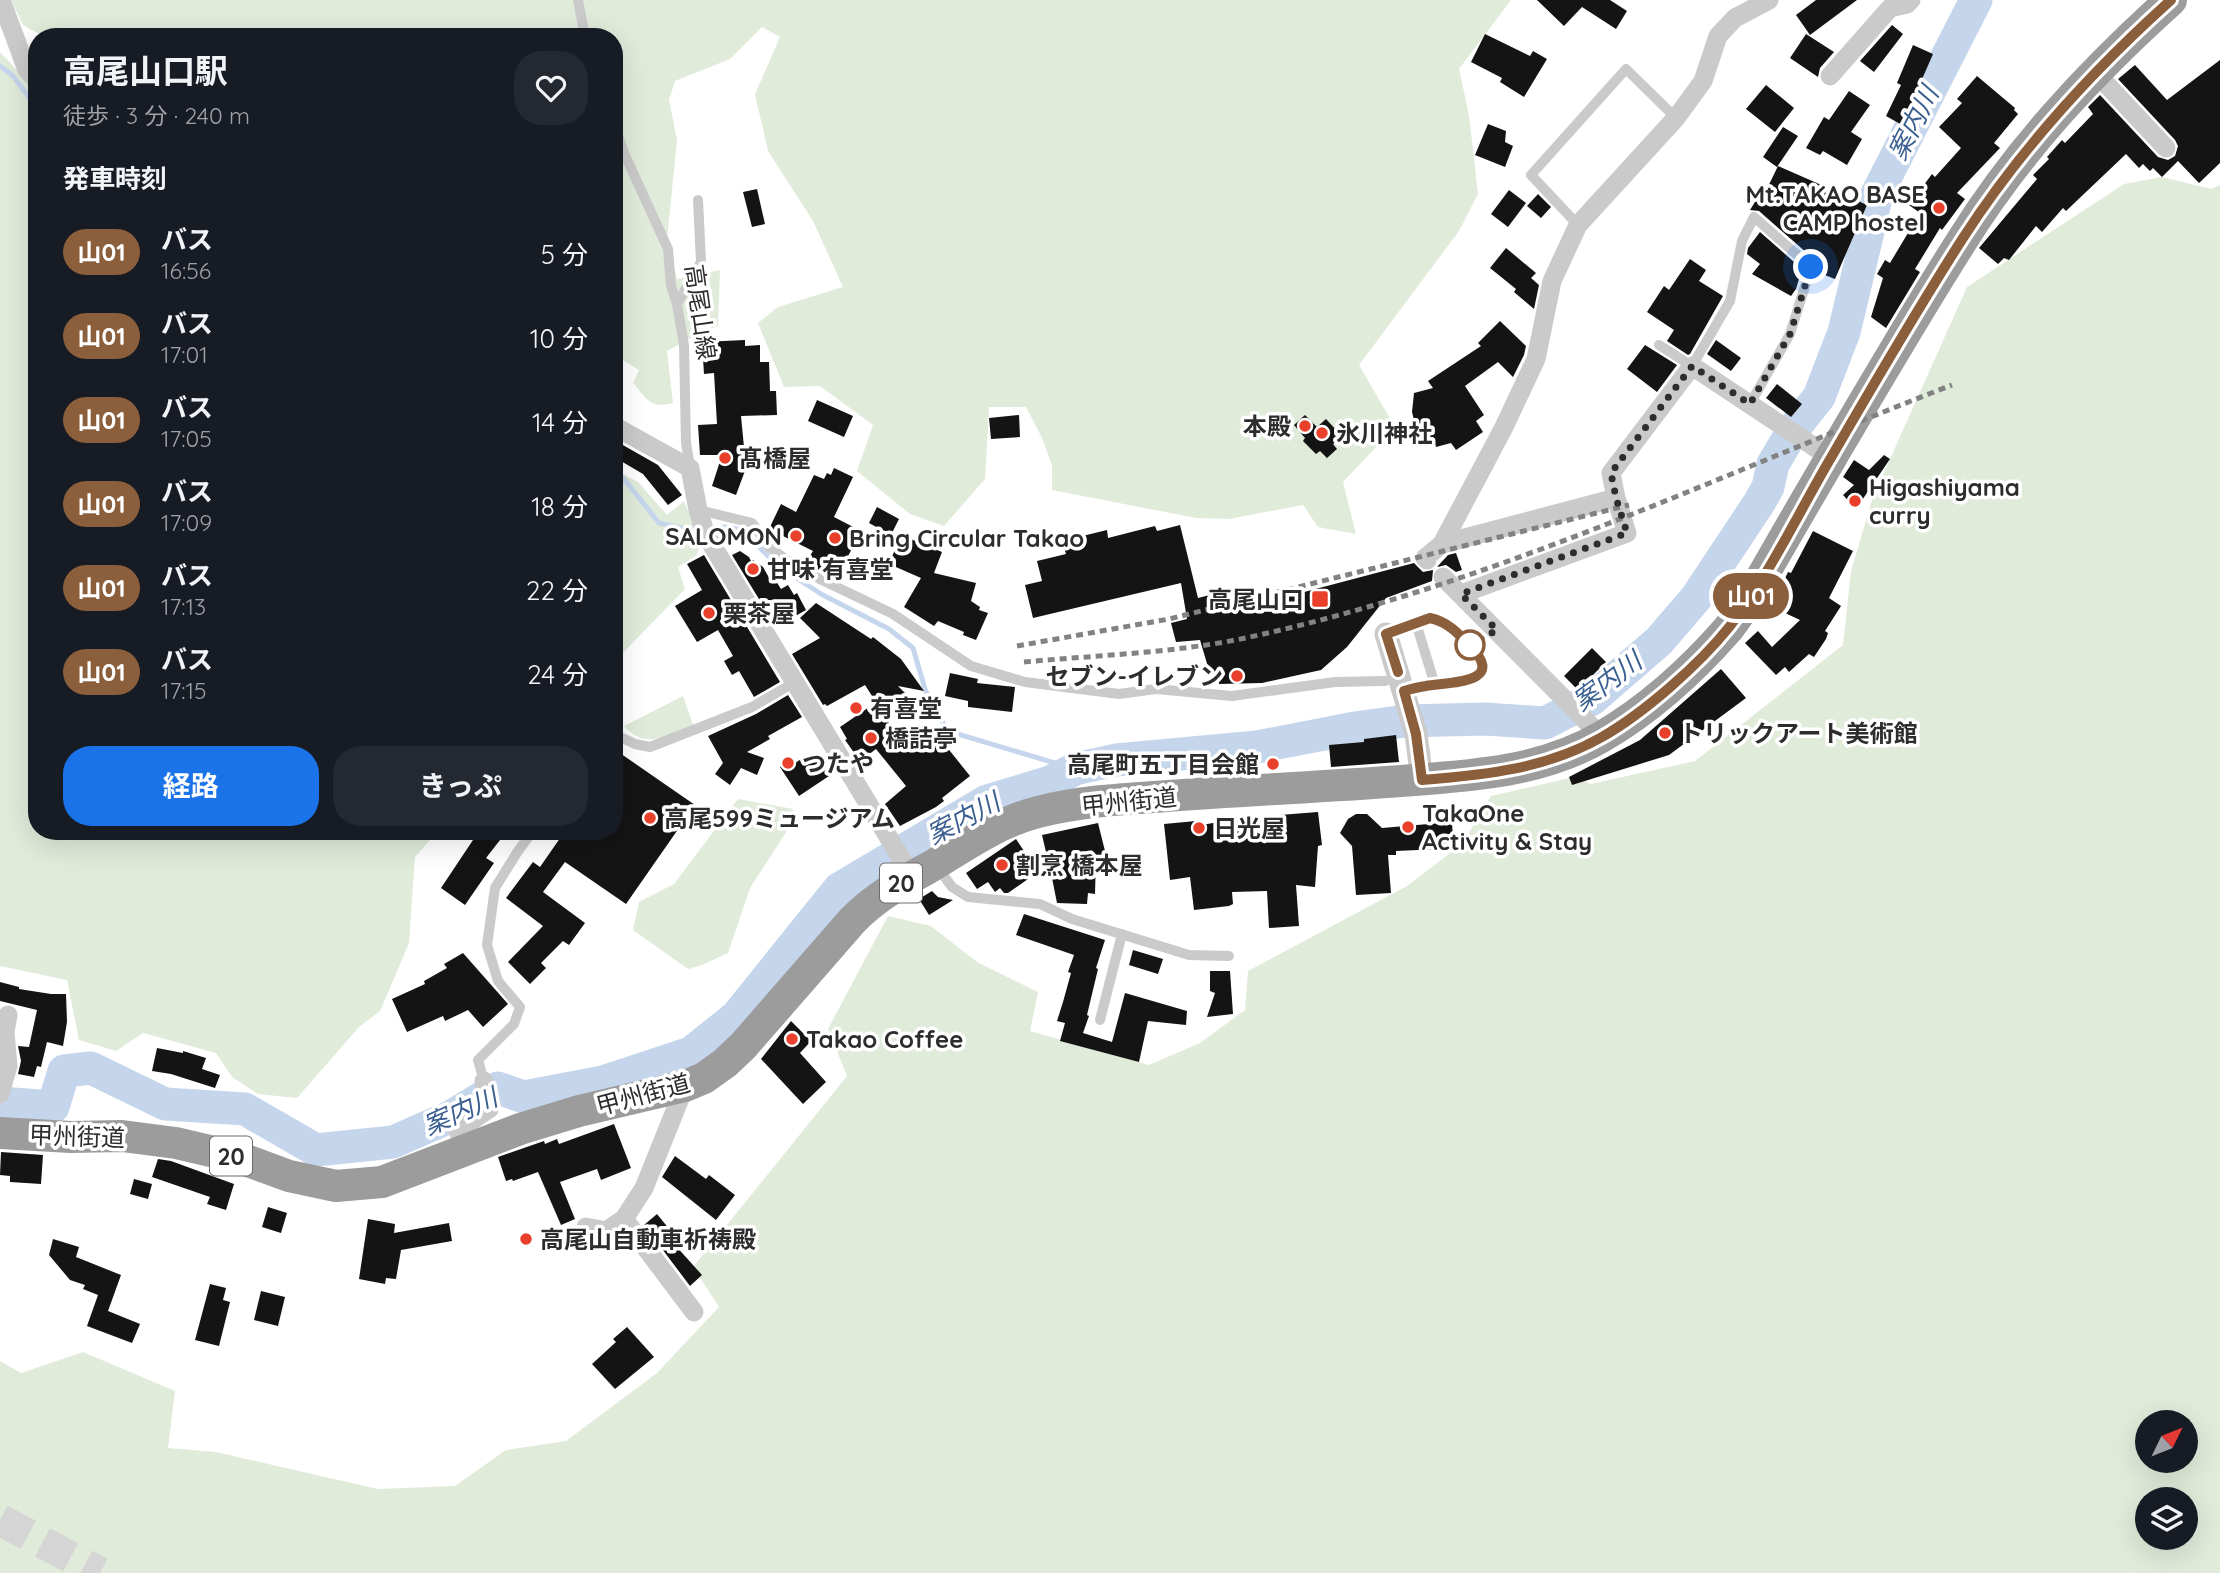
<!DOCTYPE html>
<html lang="ja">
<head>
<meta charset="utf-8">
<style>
  body { margin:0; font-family:Quicksand,"Noto Sans JP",sans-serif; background:#242831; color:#f1f3f6; height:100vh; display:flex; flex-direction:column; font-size:26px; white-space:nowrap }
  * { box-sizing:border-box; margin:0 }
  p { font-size:23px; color:#9ea1a6 }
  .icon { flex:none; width:38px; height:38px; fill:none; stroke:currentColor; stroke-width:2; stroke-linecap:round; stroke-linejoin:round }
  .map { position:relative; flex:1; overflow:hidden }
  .panel { position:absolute; left:28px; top:28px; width:595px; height:812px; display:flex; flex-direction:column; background:#171b24; border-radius:28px; box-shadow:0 7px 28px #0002 }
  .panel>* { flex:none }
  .badge { padding:0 14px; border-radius:23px; font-size:24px; line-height:46px }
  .needle { width:46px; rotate:47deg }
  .fabs { position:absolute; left:2135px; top:1410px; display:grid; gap:14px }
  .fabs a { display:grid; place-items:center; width:63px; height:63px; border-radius:50%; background:#171b24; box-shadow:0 7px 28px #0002; font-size:35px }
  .you { position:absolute; width:35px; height:35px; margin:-18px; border:5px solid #fff; border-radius:50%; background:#1a73e8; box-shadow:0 0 0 10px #1a73e833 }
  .map>.badge { position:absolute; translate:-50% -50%; box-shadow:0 0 0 4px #fff }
  h2 { padding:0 35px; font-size:26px; line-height:63px }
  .round { display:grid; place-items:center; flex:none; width:74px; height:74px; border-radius:28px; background:#242831 }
  .headline { display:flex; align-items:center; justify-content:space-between; height:119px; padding:0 35px }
  h1 { font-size:33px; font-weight:700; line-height:52px }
  .cta { display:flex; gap:14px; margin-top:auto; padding:14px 35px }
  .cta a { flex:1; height:80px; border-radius:28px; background:#1a73e8; color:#fff; font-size:28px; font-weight:700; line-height:80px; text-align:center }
  .cta a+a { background:#242831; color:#f1f3f6 }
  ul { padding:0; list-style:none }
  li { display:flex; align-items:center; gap:21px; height:84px; padding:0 35px }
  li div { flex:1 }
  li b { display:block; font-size:26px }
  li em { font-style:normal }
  li .badge { min-width:77px; font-weight:700; text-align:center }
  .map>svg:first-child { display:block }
  .green { fill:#e0ebda; fill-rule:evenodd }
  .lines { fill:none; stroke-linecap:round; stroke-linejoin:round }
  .stream { stroke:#c5d6ec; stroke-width:5 }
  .river { stroke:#c5d6ec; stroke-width:33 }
  .building { fill:#141414 }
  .trunk-tunnel { stroke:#d5d5d5; stroke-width:32; stroke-dasharray:32 16; stroke-linecap:butt }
  .service { stroke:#cacaca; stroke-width:10 }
  .minor { stroke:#cacaca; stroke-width:19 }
  .tertiary { stroke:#cacaca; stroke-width:23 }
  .trunk { stroke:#9c9c9c; stroke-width:32 }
  .rail { stroke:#828282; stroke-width:5; stroke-dasharray:7 5; stroke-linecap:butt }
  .line-casing { stroke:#fff; stroke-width:16 }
  .line { stroke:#8b5e3c; stroke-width:10 }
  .walk { stroke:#2d2d2d; stroke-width:7; stroke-dasharray:0 12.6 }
  .poi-dot { fill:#e8402a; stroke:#fff; stroke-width:2.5 }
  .stop-dot { fill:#fff; stroke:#8b5e3c; stroke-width:3.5 }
  .labels { text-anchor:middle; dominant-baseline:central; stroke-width:7; stroke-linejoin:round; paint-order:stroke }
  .shield { fill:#fff; stroke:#6c6c6c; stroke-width:2 }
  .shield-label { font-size:23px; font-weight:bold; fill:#2d2d2d }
  .poi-label { font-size:24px; font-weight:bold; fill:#2d2d2d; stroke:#fff; text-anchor:start }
  .street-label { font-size:24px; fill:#2d2d2d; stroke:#fff }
  .water-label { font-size:26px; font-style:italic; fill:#3a5f90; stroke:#fff }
</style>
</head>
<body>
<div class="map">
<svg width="2220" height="1573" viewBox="0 0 2220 1573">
  <rect width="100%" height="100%" fill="#fff"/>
  <path class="green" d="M11,0H1511L1459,69L1469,115L1478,194L1459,231L1359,365L1395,427L1343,482L1356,534L1318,527L1303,505L1229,519L1196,518L1052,490V465L1042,438L1026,407H989L985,479L944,526L910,514L857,471L873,425L820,386L784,387L758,323L778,307L843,287L813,221L768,151L755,94L780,37L762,27L730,59L675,81L669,100L677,140L667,240L677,279L720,270L718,326L702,332L667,351L673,403C650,409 647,399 633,383L639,370L621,359L614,351V37H45L23,25Z
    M0,52L24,78L37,86V831H438L415,857L409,943L380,1011L359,1027L297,1098L258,1094L232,1077L216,1053L143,1033L116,1051L79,1040L67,980L0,966Z
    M2162,177L2211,189L2220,185V1573H0V1361L21,1373L83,1352L175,1391L168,1448L216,1452L378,1489L455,1486L506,1450L566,1441L657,1373L719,1307L693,1267L847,1076L828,1029L888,916L931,926L977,962L1038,992L1030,1031L1149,1065L1200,1043L1245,1010L1248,971L1407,886L1462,844L1491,796L1574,777L1591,784L1695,761L1843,645L1851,571L1873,497L1967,287L2124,184ZM2147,1423H2186V1461H2147ZM2147,1500H2186V1538H2147Z
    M614,469L638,482L667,515L684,501L701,541L697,555L678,567L685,589L614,662Z
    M683,696L693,725C665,735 647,751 624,726Z
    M738,799L793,809L792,823L750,888L728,953L702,965L688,969L633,930L639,902L674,884Z"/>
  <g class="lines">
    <path class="stream" d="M0,66L13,76L37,108
      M614,474L624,479L659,523L689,530L700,529
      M709,528L727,527L742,530L778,566L821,594L889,629L913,648L925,689L937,716L951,732L1075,769"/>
    <path class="river" d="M0,1103L53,1107L64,1071L91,1068L165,1104L245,1109L316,1150L393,1142L450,1117L498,1088L524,1097L603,1082L691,1053L736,1017L839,889L987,801L1050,782L1075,769L1116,760L1257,747L1355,728L1405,721L1485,719L1545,723L1592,699L1659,641L1696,598L1759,503L1768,487L1773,464L1795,427L1819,397L1844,332L1877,194L1976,0"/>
  </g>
  <path class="building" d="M1537,0H1610L1627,11L1616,29L1582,7L1564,26Z
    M1816,0H1857L1810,35L1796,15Z
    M1892,25L1903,34L1874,72L1860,61Z
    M1485,34L1530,56L1533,51L1547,59L1524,97L1500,82L1502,78L1471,62Z
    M1806,34L1834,52L1820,68L1818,77L1790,58Z
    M1913,45L1933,54L1902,125L1886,116L1901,85L1897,83Z
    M2220,60V163L2199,183L2178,161L2162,177L2153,168L2150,171L2143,164L2139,168L2126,154L2066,211L2063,208L2042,232L2036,226L2009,260L2004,258L1998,264L1979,248L2037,179L2033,175L2049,159L2047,157L2062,140L2065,143L2093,114L2088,107L2100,95L2158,157L2168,160L2175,156L2178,146L2175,140L2118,79L2135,65L2167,100Z
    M1977,76L2015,108L2014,110L2018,114L1994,143L2000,148L1957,193L1965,199L1942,230L1940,228L1915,269L1920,272L1886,328L1871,317L1883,278L1877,274L1885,260L1890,263L1920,213L1909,205L1932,174L1935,177L1961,148L1939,127L1962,103L1957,99Z
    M1766,85L1794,108L1775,132L1746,109Z
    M1849,91L1870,105L1851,132L1862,139L1847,165L1823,151L1820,155L1806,148L1824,117L1829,120Z
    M1488,124L1506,131L1505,142L1513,146L1505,167L1475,155Z
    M1783,127L1798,136L1777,167L1763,157Z
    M1778,166L1867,205L1835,279L1817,272L1818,266L1816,261L1759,211L1750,210L1758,197L1762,199Z
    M757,189L765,224L752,227L743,192Z
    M1509,190L1526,203L1508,227L1491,214Z
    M1538,194L1551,207L1541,218L1527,206Z
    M1760,232L1802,269L1796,289L1791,296L1752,274L1760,264L1747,254L1748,248Z
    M1506,248L1536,273L1531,278L1539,285L1534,309L1514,292L1516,289L1490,268Z
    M1690,259L1706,270L1699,281L1723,296L1690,354L1688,355L1667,341L1674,330L1647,312L1664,286L1669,290Z
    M1500,321L1526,346L1524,355L1513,377L1498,362L1465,386L1484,415L1476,421L1483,432L1456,450L1451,443L1436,447L1433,437L1419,440L1412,412L1414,393L1433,388L1428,381L1481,346L1478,343Z
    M745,340V346L760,345V362H769L770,391H776L777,415L741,416L746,468L736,495L712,486L722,455H700L698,425L717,424L714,373L704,374L702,342Z
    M1716,340L1741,358L1731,371L1707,354Z
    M1645,345L1677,365L1657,392L1627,369Z
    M1777,384L1802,404L1791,417L1766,398Z
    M817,400L853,416L844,437L808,421Z
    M1019,415L1020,437L991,439L989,418Z
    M1305,415L1317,427L1326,419L1339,433L1336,436L1339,439L1333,444L1337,449L1327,458L1320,451L1316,454L1303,441L1305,438L1294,425Z
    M614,440L658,465L682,495L668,505L643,474L614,457Z
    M1884,455L1890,459L1856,509L1843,495L1854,485L1843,477L1854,460L1869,470Z
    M834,468L853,477L834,517L861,531L845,562L836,557L826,574L806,562L813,551L769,529L781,504L796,512L814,475L824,479L827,473L831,475Z
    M877,507L899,519L891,535L869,523Z
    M1180,525L1198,598L1226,591L1232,611L1414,563L1423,572L1433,570L1432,581L1386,598L1347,647L1321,670L1262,683L1219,684L1217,675L1211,677L1200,640L1176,642L1171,623L1187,619L1181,583L1033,618L1025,585L1042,581L1037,561L1066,554L1062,541L1107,530L1108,538L1155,526L1157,531Z
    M1813,531L1853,551L1829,598L1841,606L1825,631L1828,633L1826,639L1814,657L1809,654L1789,672L1785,667L1776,675L1745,643L1758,631L1772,647L1800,620L1785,613L1789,606L1775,599L1788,572L1791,573Z
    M901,535L942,552L934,573L976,583L971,601L980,607L979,610L988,613L976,640L963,635L964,632L938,621L934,626L904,607L921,578L889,564Z
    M740,551L749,557L752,563L753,560L763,567L772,583L776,581L781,589L788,585L794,595L797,593L806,610L776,627L732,555Z
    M1456,553L1462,570L1456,572L1446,565L1437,567L1448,555Z
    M704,555L780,682L754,697L739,671L732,675L724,661L733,656L718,630L697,642L675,606L702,590L687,564Z
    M816,603L871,639L873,637L901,659L924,691L898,686L905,693L881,710L865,685L827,706L825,704L823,705L792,654L820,638L800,618Z
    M1592,648L1606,662L1578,690L1564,676Z
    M1721,669L1746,698L1669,755L1572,785L1569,777L1640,740Z
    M950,673L978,679L977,683L1015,687L1012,712L968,707V701L945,696Z
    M788,695L802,717L768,736L770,739L747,752L764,758L757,775L741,768L730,785L715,774L723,763L708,736L756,714Z
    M875,703L905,746L930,726L970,776L942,798L944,801L936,807L900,826L885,804L906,786L876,749L860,761L845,740L847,739L840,727Z
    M1396,735L1399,762L1331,767L1329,745L1364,742V739Z
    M614,749L695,805L626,904L565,862L543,892L585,923L569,945L563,941L541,963L546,968L530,984L508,962L543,926L506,898L533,862L540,867L565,831H614Z
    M818,753L832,774L799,796L780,767L793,758L795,763L803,758L806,761Z
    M1318,812L1322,845L1318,846L1315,887L1296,885L1299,926L1269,928L1267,891L1232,892L1233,904L1229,906L1194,910L1190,877L1170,880L1164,824L1196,821L1197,826L1239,818Z
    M1356,814H1367L1382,828L1452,822L1453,839L1440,849L1396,851V855H1388L1391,893L1356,895L1352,846L1340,833L1348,819Z
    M1098,823L1106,855L1096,857L1095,894L1088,893L1087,904L1057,903L1052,878L1054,862L1049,865L1042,835Z
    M479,831H507L486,858L494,863L465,905L441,888Z
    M1016,839L1038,872L1008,893H1004L1000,888L995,892L988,882L977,889L966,873Z
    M932,891L938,897L953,900L929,915L919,899Z
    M1024,914L1105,940L1096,968L1098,969L1087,1015L1089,1016L1083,1033L1112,1042L1125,993L1187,1011L1186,1025L1148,1021L1139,1062L1060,1041L1065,1023L1057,1021L1063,1002L1071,973L1068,972L1074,955L1016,935Z
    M1133,950L1163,959L1158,974L1129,965Z
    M463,953L508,1004L483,1027L468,1010L445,1021L443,1016L407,1032L392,999L425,984L424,981L447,968L444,964Z
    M1210,971H1230L1233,1014L1207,1017L1215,993L1210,991Z
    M0,982L19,987V989L51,994H66L67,1022L63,1046L47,1042L41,1067L37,1066L34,1077L18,1074L21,1061L18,1046L29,1047L37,1010L0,1001Z
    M791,1021L811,1041L800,1053L826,1082L803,1104L761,1059Z
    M157,1048L183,1053V1051L206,1058L202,1069L220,1075L215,1088L171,1074L152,1071Z
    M614,1124L631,1168L601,1180L597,1169L560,1182L575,1219L561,1225L538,1172L513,1181L512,1179L506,1181L498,1157L544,1141L545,1144L557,1139L559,1144Z
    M1,1152L43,1155L41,1184L10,1182V1176L0,1175Z
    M675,1156L706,1179L709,1175L735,1195L716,1220L662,1177Z
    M158,1159L171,1161L234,1184L226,1210L207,1204L210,1197L152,1177Z
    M134,1179L152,1184L148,1199L130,1194Z
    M268,1207L287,1213L281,1233L262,1227Z
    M657,1214L679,1241L675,1245L702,1275L690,1286L644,1225Z
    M368,1219L395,1224L394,1233L449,1223L452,1241L401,1250L396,1279L386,1278L385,1284L359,1279Z
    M53,1239L79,1247L76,1257L121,1275L108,1311L140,1324L132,1343L87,1326L98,1295L83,1289L85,1285L70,1280L49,1255Z
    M210,1284L226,1288L223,1300L230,1302L219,1346L195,1340Z
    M261,1291L285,1297L278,1326L254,1320Z
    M627,1327L654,1357L615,1389L592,1364L616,1342L613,1339Z"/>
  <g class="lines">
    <path class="trunk-tunnel" d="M0,1520L100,1573"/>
    <path class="service" d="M578,0L585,37
      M614,124L624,153L668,249L671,286L677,304L684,345L686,443L690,467
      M1578,225L1531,175L1626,69L1676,118
      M677,304L701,262L698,200
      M1659,345L1692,366L1730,301L1742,241L1754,217L1811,267L1790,334L1750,404
      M699,510L752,523L769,547L799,569L893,614L971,666L1025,682L1119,694L1156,689L1232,696L1335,682L1385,681
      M1416,623L1435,685
      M1387,634L1430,618C1448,622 1457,633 1470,646C1508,684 1449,682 1426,686C1418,687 1411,689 1404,691
      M614,734L635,744L650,747L752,707L795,682
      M937,866L952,887L968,897L1040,904L1072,919L1189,955L1229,956
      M1100,1020L1122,934
      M484,1081L478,1060L514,1024L520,1007L498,981L487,945L495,888L518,851L533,831"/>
    <path class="minor" d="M1,0L27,70L37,80
      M2095,72L2166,148
      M1830,76L1890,8L1907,4L1911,0
      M614,426L690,468L698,510L706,535L904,863
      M1616,498L1611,473L1692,366L1831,458
      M1442,544L1616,498L1627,533L1461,594
      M1427,560L1425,558L1442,544L1503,429L1536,359L1552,281L1578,225L1676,118L1703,81L1718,36L1735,18L1769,0
      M1443,577L1602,737
      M0,1094L8,1066L5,1032L8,1015
      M465,1150L458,1130L489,1109L484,1081
      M624,1219L694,1312
      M586,1227L606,1231L624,1219L644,1188L685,1086"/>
    <path class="tertiary" d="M1386,634L1416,734L1422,780"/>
    <path class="trunk" d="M0,1133L71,1137L122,1136L176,1143L240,1158L289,1176L336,1186L382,1182L520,1129L579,1111L685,1086L704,1078L725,1063L743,1046L852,921C875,897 901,883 930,867C965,846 998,822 1038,812C1080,801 1124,799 1167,796C1245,790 1323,787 1401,781C1471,776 1542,772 1603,736C1649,709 1693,669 1728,629C1746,607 1760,580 1774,556C1793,523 1812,490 1831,458C1874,385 1916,313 1961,242C2018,150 2091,72 2171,0"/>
    <path class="rail" d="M1017,646L1169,619L1629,505
      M1024,662C1099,655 1177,653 1250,637C1494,584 1721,474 1952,385"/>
  </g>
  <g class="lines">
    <g class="line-casing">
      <path id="line" d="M1398,672L1386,634L1430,618C1448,622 1458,633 1470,646C1508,684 1449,682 1426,686C1418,687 1411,689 1404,691L1416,734L1422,780C1484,775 1546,769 1602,737C1644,713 1699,665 1730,626C1768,577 1797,516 1829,461C1872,387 1916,311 1963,238C2021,148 2092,71 2171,0"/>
    </g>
    <use href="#line" class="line"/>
    <path class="walk" d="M1470,645L1497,630L1461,594L1627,533L1616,498L1611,473L1692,366L1750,404L1790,334L1811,267"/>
  </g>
  <g class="poi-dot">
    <circle cx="1939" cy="208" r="7"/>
    <circle cx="1305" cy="426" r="7"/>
    <circle cx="1322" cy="433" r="7"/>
    <circle cx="725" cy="458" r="7"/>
    <circle cx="1855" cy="501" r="7"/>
    <circle cx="796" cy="536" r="7"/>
    <circle cx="835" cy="538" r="7"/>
    <circle cx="753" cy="569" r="7"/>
    <rect x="1311" y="590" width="18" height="18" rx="3.5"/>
    <circle cx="709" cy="613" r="7"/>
    <circle cx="1237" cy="676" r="7"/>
    <circle cx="856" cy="708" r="7"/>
    <circle cx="1665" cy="733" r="7"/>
    <circle cx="871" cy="738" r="7"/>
    <circle cx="788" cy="763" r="7"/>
    <circle cx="1273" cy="764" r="7"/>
    <circle cx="650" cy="818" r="7"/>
    <circle cx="1408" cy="827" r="7"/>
    <circle cx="1199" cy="828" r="7"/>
    <circle cx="1002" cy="865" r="7"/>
    <circle cx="792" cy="1039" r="7"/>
    <circle cx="526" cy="1239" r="7"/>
  </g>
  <circle class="stop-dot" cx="1470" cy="645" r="14"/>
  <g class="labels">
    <g class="shield">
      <rect x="880" y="863.5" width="42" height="39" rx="5"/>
      <rect x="210" y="1136.5" width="42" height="39" rx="5"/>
    </g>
    <g class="shield-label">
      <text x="901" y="883">20</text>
      <text x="231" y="1156">20</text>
    </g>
    <g class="poi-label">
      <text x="1925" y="194" text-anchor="end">Mt.TAKAO BASE<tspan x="1925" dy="28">CAMP hostel</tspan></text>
      <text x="1291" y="426" text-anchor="end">本殿</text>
      <text x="1336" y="433">氷川神社</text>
      <text x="739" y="458">髙橋屋</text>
      <text x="1869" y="487">Higashiyama<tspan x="1869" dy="28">curry</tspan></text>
      <text x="782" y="536" text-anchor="end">SALOMON</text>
      <text x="849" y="538">Bring Circular Takao</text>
      <text x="767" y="569">甘味 有喜堂</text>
      <text x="1304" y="599" text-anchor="end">高尾山口</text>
      <text x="723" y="613">栗茶屋</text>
      <text x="1223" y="676" text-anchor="end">セブン-イレブン</text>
      <text x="870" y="708">有喜堂</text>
      <text x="1679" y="733">トリックアート美術館</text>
      <text x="885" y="738">橋詰亭</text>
      <text x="802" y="763">つたや</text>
      <text x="1259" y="764" text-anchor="end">高尾町五丁目会館</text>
      <text x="1422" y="813">TakaOne<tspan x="1422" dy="28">Activity &amp; Stay</tspan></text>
      <text x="664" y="818">高尾599ミュージアム</text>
      <text x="1213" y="828">日光屋</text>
      <text x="1016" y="865">割烹 橋本屋</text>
      <text x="806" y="1039">Takao Coffee</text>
      <text x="540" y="1239">高尾山自動車祈祷殿</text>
    </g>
    <g class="street-label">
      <text transform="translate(701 312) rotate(82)">高尾山線</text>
      <text transform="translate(1129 801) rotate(-6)">甲州街道</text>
      <text transform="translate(643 1094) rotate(-15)">甲州街道</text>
      <text transform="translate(77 1136) rotate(2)">甲州街道</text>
    </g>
    <g class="water-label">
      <text transform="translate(1913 123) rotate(-63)">案内川</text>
      <text transform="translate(1607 681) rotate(-37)">案内川</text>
      <text transform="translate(963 818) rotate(-28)">案内川</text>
      <text transform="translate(460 1111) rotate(-24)">案内川</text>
    </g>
  </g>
</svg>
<div class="fabs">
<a><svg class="needle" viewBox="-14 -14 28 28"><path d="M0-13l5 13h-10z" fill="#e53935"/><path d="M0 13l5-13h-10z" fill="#9ea1a6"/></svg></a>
<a><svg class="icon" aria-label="layers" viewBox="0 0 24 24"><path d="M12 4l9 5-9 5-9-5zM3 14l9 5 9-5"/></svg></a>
</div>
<div class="you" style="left:1811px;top:267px"></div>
<b class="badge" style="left:1751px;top:596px;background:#8b5e3c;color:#fff">山01</b>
<section class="panel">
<div class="headline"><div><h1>高尾山口駅</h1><p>徒歩 · 3 分 · 240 m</p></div><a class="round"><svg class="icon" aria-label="heart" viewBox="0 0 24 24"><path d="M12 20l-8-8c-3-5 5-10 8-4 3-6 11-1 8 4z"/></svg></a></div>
<h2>発車時刻</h2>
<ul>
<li><span class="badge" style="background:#8b5e3c;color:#fff">山01</span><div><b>バス</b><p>16:56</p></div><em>5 分</em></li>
<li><span class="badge" style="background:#8b5e3c;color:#fff">山01</span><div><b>バス</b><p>17:01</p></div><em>10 分</em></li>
<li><span class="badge" style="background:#8b5e3c;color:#fff">山01</span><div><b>バス</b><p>17:05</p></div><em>14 分</em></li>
<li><span class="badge" style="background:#8b5e3c;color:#fff">山01</span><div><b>バス</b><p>17:09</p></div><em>18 分</em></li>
<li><span class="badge" style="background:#8b5e3c;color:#fff">山01</span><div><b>バス</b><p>17:13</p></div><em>22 分</em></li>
<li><span class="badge" style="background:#8b5e3c;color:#fff">山01</span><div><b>バス</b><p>17:15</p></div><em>24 分</em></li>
</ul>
<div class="cta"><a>経路</a><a>きっぷ</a></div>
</section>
</div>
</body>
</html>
